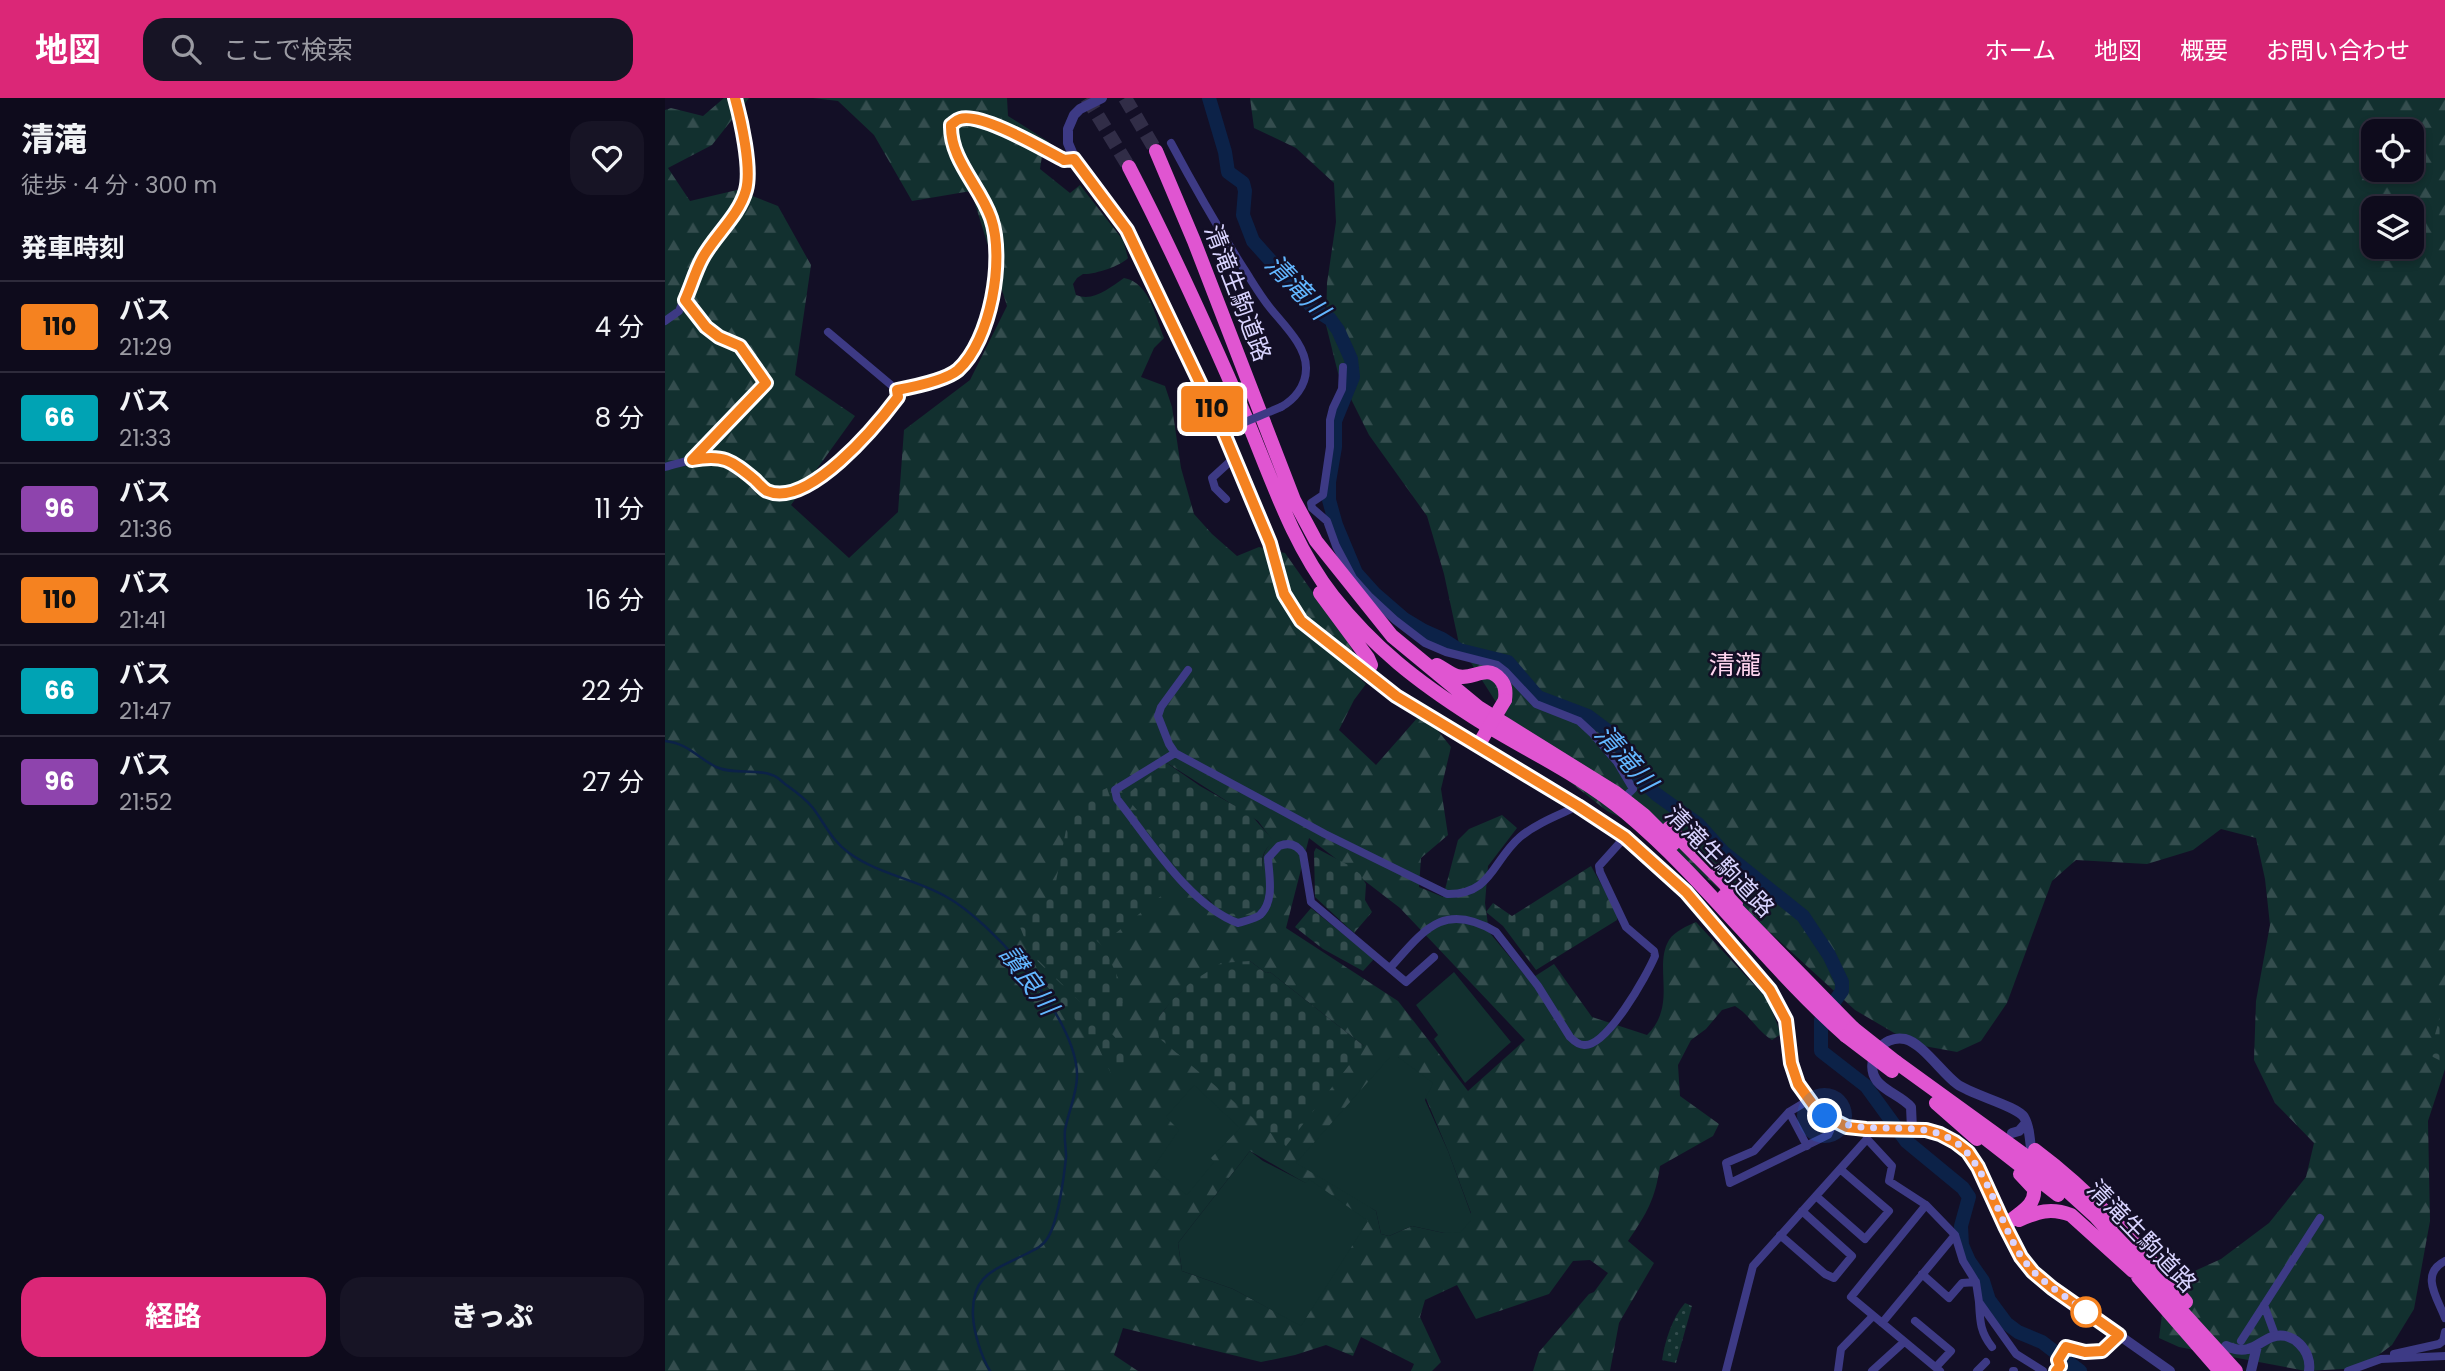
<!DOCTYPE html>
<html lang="ja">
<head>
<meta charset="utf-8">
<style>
  body { margin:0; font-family:Poppins,"Noto Sans JP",sans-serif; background:#171425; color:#f1f3f6; height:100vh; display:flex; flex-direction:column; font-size:26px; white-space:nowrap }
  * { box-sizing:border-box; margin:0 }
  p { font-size:23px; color:#9b9ba3 }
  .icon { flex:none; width:38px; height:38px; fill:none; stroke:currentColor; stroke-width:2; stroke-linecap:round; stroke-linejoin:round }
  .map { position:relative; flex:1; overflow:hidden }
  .details { display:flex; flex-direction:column; background:#0e0b1c; width:665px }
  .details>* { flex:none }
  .badge { padding:0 14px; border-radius:5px; font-size:24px; line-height:46px }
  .buttons { position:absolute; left:1696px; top:21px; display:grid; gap:14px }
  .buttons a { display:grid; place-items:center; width:63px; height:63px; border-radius:14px; background:#0e0b1c; box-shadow:0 4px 10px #0003,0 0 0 2px #2e2b3b; font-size:35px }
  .you { position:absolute; width:35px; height:35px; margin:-18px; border:5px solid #fff; border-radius:50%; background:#1a73e8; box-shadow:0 0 0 10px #1a73e833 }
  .map>.badge { position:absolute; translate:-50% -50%; box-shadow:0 0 0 4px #fff }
  h2 { padding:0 21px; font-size:26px; line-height:63px }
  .round { display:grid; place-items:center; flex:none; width:74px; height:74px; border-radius:21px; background:#171425 }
  .overview { display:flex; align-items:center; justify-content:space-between; height:119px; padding:0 21px }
  h1 { font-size:33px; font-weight:800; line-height:52px }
  .action { display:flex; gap:14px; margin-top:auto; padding:14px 21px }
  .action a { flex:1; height:80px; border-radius:21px; background:#db2777; color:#fff; font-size:28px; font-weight:800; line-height:80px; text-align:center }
  .action a+a { background:#171425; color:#f1f3f6 }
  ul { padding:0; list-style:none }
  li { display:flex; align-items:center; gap:21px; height:91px; padding:0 21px; border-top:2px solid #2e2b3b }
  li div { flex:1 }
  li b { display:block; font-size:26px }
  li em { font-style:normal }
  li .badge { min-width:77px; font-weight:700; text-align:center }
  header { display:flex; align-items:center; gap:42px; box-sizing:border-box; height:98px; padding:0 35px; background:#db2777; color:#fff }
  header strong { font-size:33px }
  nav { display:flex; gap:38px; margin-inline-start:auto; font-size:24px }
  .search { width:490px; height:63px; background:#171425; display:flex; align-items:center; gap:18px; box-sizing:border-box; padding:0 24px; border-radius:21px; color:#9b9ba3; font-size:26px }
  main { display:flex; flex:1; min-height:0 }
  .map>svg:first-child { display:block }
  .forest { fill:url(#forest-firs); fill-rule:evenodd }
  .cemetery { fill:url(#cemetery-stones) }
  .park { fill:url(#park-dots) }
  .pitch { fill:#12302f }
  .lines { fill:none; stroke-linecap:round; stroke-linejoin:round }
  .stream { stroke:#0c2248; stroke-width:2.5 }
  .river { stroke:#0c2248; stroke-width:14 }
  .trunk-tunnel { stroke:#312d47; stroke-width:14; stroke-dasharray:14 7; stroke-linecap:butt }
  .minor { stroke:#3d3a85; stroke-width:8 }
  .tertiary { stroke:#3d3a85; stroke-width:10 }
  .trunk { stroke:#e055d1; stroke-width:14 }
  .minor-bridge { stroke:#3d3a85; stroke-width:8 }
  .trunk-bridge { stroke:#e055d1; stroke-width:14 }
  .line-casing { stroke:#fff; stroke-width:16 }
  .line { stroke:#f58220; stroke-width:10 }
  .walk { stroke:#d9d4ff; stroke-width:7; stroke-dasharray:0 12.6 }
  .stop-dot { fill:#fff; stroke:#f58220; stroke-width:3.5 }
  .labels { text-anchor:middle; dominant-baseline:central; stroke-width:5; stroke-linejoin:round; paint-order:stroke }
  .street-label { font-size:24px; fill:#d9d4ff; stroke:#130f26 }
  .water-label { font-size:26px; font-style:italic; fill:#62b6ff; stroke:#130f26 }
  .neighbourhood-label { font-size:26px; fill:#ffd6f0; stroke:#130f26 }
</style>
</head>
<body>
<header>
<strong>地図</strong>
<div class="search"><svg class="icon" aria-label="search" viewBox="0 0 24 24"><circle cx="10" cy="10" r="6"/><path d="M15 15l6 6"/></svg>ここで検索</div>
<nav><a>ホーム</a><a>地図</a><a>概要</a><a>お問い合わせ</a></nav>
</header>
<main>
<section class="details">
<div class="overview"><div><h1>清滝</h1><p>徒歩 · 4 分 · 300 m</p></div><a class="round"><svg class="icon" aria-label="heart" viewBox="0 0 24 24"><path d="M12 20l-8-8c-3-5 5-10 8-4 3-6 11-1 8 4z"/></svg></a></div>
<h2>発車時刻</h2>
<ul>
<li><span class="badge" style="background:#f58220;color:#111">110</span><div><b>バス</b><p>21:29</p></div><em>4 分</em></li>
<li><span class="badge" style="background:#00a3b4;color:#fff">66</span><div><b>バス</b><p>21:33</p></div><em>8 分</em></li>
<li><span class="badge" style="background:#8e44ad;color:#fff">96</span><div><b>バス</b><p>21:36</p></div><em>11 分</em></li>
<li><span class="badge" style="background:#f58220;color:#111">110</span><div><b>バス</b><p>21:41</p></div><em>16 分</em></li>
<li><span class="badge" style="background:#00a3b4;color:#fff">66</span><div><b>バス</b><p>21:47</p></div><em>22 分</em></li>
<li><span class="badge" style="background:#8e44ad;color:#fff">96</span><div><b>バス</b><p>21:52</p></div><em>27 分</em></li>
</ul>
<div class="action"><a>経路</a><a>きっぷ</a></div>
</section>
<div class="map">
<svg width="1780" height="1273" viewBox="0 0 1780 1273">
  <defs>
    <pattern id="forest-firs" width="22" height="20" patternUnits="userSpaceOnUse" patternTransform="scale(1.75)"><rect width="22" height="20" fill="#12302f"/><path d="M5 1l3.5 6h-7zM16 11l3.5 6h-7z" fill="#344d4e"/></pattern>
    <pattern id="cemetery-stones" width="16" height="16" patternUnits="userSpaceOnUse" patternTransform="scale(1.75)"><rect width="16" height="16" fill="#12302f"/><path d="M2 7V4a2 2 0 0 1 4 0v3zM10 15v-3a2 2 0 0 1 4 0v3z" fill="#344d4e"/></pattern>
    <pattern id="park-dots" width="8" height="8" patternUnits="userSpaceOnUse" patternTransform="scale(1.75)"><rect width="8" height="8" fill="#12302f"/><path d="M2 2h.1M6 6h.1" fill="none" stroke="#344d4e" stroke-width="1.8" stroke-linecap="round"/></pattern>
  </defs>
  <rect width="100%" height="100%" fill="#130f26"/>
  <path class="forest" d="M59,0H84L47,47L3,70L25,103L72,92L113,108L146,167L130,277L190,318L126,407L184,460L233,414L239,332L305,282L342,208L306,93L247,103L209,37L173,3L148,0H342L343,18L384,44L377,58L375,71L405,95L415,87L458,142L463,160C456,168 428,177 418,176L412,180L408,186L411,197C429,204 444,190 459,180C485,185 490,218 499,240L489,250L476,279L500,288L507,309L516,370L529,416L547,436L572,458L594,449L620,455L687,550V573L701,586L689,602L674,632L711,667L754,618L770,629L786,649L776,691L783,737L756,760L754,789L778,799L793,742L804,731L837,717L852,730L823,768L820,805L824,834L864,882L889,866L927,919L982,937C1013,907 988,869 1004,842C1010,833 1022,828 1031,824L1103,902L1116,936L1107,942C1092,933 1085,917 1070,908L1057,912L1041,931L1026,942L1013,967L1015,998L1054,1026L1048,1038L995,1068C990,1102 982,1115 963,1143L989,1165L954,1225L945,1273H868L874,1254L924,1196L929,1194L943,1175L925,1162L908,1163L884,1196L811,1221L792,1187L760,1202L755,1219L776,1264L767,1273H746L749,1266L696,1239L688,1258L661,1247L630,1257L596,1264L458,1230L449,1257L473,1273H0V12L6,10L38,18ZM499,663L593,723L608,743C592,758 597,775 602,795L546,805L539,796L536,799L469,716L473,712L490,674L488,671ZM644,740L735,810L860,942L803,993L733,903L621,830ZM585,863L601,875L605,874L699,948L494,919C522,881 542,874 585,863ZM733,959L760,998L783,1053L806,1115L779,1135L747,1128L724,1138L716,1136L711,1113L705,1109ZM585,1053L642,1086L644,1081L636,1227L568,1191L517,1173L513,1145Z
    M585,0H1780V971L1763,1023L1765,1123L1749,1211L1727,1247L1696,1270L1641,1273L1514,1249L1494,1240L1501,1186L1556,1161L1604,1125L1641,1079L1649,1045L1610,1005L1589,962L1591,903L1605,827L1600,781L1591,740L1556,731L1528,752L1482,766L1411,762L1387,783L1342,905L1316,943L1292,954L1248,946L1190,912L1088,819L987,735L942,713L868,655L829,601L794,546L779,476L762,418L704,337L673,275L661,227L662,185L671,124L669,85L631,50L589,30ZM1708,33H1746V72H1708ZM1708,110H1746V149H1708Z"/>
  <path class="cemetery" d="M499,663L535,688L586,717L609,743C583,765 608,780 601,800C599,805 594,809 590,812C567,827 554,814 539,796L535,799L468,716L472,712L460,698L490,674L487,671Z
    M442,690L444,696L513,784L440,844L389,794L406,706Z
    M651,750L685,768L695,776L701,786L700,802L707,814L689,835L650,799L649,754Z
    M926,768L953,816L952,822L871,872L838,828L821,814L828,805L847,818Z
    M385,796L440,851L458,891L457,922L445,934C458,946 466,965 462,983L448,980L433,948L380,886L364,855L415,904L365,854L353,824L354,821H362Z
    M646,810L709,861L698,873L658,851L630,829Z
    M585,863L601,875L605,874L699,948L621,1048L494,940L492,927L494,919L506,903L525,885L556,865Z
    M1780,902V965L1764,957Z"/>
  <path class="park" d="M1020,1205L1027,1208L1011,1265L997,1262C1000,1243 1007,1220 1020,1205Z"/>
  <path class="pitch" d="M789,874L846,944L800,985L769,941L773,937L751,907Z
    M725,959H733L768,985L760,1002L783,1053L806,1116V1122L796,1134L779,1135L747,1128L724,1138L716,1136L711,1113L631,1065Z
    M529,987L575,1030L546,1060L549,1064L522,1097L488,1070L514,1032L501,1019Z
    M585,1053L598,1063L641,1085L644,1081L703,1123L636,1228L568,1191L517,1173L513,1145Z"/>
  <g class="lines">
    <path class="stream" d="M0,643C22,645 32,659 51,669C68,677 90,670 107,677C112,678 116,683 120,686C130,693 141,701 148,710C160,726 167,743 184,755C213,776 250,781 280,798C328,824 411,920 412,976C413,994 403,1014 400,1032C399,1041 401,1050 401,1059C399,1079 393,1125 382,1141C377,1149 369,1152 361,1156C329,1172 306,1177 308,1218C309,1235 316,1258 325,1273"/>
    <path class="river" d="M544,0L560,54L563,74L578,85L580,93L578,117L588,143L648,210L665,221L673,232L686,261L688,279L670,323V349L664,384V402L671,427L691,475L709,495L739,521L759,533L777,541L794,552L843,564L873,599L923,618L947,636L976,682L991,696L1033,726L1058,754L1138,818L1164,857L1177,884V893L1156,922V953L1201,988L1241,1043L1298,1090L1304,1099L1296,1128L1297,1147L1304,1163L1318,1183L1324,1202L1341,1225L1353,1234L1377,1244L1415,1273"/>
    <path class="trunk-tunnel" d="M422,0L464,69
      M460,0L491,53"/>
    <path class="minor" d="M506,45C529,88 553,130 579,171C588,185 596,199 606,211C619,227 642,249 641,271C641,288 629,302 616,309
      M20,202L41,229L54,239L75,248L101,285L27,362
      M0,223L14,213L36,161L73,108L81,91V58L75,17L70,0
      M163,234L232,292
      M678,269L677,291L668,310L665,322V349L658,397L646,405L647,410L662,423L671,448L688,480L704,498L730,522L760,545L781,554L832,567L841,574L871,606L914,623L927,635L952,664L968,691L964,695
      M232,292C248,289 281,282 293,272C326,243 340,161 326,120C315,89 285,61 286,27L297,20C335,27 365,44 399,62L409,61
      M0,369C38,359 52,350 84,377C90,382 98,391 105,393C151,405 210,331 233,299L232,292
      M561,401L550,390L547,380L570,359
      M523,572L496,609L493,618L504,646L510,655L660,736L782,796C827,797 827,763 855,739C872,725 894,717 913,708
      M510,655L450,692L452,701C484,741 524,807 573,825C579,823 590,821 595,817C610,803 604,778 603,760L614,748C624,744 632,746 638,756L646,804L741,884L769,859
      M725,870C759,832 778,803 831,834L873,888L905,939C909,943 914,947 919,947C942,949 982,877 990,858L989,853L961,829L935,774L934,768L960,739
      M1144,1002L1124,1014L1089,1053L1061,1065L1065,1085L1163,1037L1169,1024
      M1124,1014L1142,1048
      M1202,1041L1227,1068L1224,1083L1261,1107
      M1151,1098L1200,1141L1224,1113L1175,1071
      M1115,1137L1160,1176L1169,1180L1187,1158L1137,1113
      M1290,1137L1298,1163L1311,1184L1314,1204L1351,1256L1378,1273
      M1780,1163C1754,1176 1773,1201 1780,1220
      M1257,1176L1284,1200L1297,1185L1311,1184
      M1314,1204C1315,1223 1315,1234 1327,1249
      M1599,1207L1610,1237
      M1250,1223L1286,1253L1271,1269
      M1217,1225L1290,1137L1261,1107L1186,1199L1275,1273
      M1576,1243L1655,1120
      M1729,1256L1774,1246L1778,1243L1780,1234
      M1061,1273L1088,1168L1202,1041L1201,1031
      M1173,1273L1176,1251L1208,1218
      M1207,1273L1239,1244
      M1312,1273L1321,1264
      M1348,1273H1349
      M1391,1273L1395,1268L1393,1262L1401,1249L1420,1254L1437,1253L1454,1237
      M1683,1273L1716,1261L1780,1258"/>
    <path class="tertiary" d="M437,0L415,11L409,17L403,31V45L414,71L462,133L558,333L605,445L619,496L636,523L731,598L913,708L960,739L1021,795L1105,892L1121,922L1126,965L1133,986L1151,1011L1160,1019L1182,1029L1201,1031L1261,1032L1275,1036L1290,1044L1303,1054L1313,1069L1340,1128L1356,1159L1368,1174L1387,1190L1505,1273
      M1247,1031L1246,1009C1236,998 1221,994 1212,983C1198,964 1217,936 1240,941C1257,945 1277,975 1292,986C1307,997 1352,1008 1359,1019C1365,1029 1364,1038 1366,1049
      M1347,1035L1354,1033L1361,1025
      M1561,1248C1569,1251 1575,1253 1583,1251C1592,1249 1598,1242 1607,1239C1628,1232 1647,1253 1644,1273
      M1586,1273L1592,1248"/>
    <path class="trunk" d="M491,53L529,143L629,402L651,443L727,538L813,609L951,695L979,717L1008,746
      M464,69C507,152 545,236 582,322C607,382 628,447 668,498C709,550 753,584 808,619C858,651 915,676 961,715C1041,782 1102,868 1181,938
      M655,495L703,560L706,567L702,574
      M772,567C778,570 785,576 792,578C808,583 821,565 835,581C841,587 841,594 840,602
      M813,648L821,634
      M1004,730L1060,786L1071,805
      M1059,798L1188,930
      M1231,964L1376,1069L1430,1118L1571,1273
      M1271,1005L1312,1041
      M1307,1030L1393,1097
      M1370,1052C1428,1095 1475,1149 1521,1204
      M1354,1122C1373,1114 1385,1109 1406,1117L1468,1173
      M1340,1128C1351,1115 1371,1110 1369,1091L1355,1076
      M1473,1179L1555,1273"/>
    <path class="minor-bridge" d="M566,330L616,309"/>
    <path class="trunk-bridge" d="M821,634L840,602
      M1188,930L1231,964
      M1181,938L1227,973"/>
  </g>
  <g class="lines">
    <g class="line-casing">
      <path id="line" d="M70,0C76,22 87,70 81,92C74,118 49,138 37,161C30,174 26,189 20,202L41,229L54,239L75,248L101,285L27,362C58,356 66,362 90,382C93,385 98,391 102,393C143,411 212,327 233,299L232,292C248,289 281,282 293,272C326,242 340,161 326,120C315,88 285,62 286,27C289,25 291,22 295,21C316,14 378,51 399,62L409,61L462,132L558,333L605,445L619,496L636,523L731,598L913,708L960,739L1021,794L1105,892L1121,922L1126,965L1133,986L1151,1011L1160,1018L1182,1029L1201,1031L1261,1032L1275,1036L1290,1044L1303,1054L1313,1069L1340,1128L1356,1159L1368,1174L1387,1190L1454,1237L1437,1253L1420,1254L1401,1249L1393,1262L1395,1268L1391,1273"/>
    </g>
    <use href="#line" class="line"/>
    <path class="walk" d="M1160,1018C1203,1042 1249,1018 1289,1043C1321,1064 1335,1126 1356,1158C1372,1183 1399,1196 1421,1214"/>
  </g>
  <circle class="stop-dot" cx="1421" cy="1214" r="14"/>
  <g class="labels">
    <g class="street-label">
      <text transform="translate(573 195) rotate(69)">清滝生駒道路</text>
      <text transform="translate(1055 763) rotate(46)">清滝生駒道路</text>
      <text transform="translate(1477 1138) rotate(46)">清滝生駒道路</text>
    </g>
    <g class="water-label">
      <text transform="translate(632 189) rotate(46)">清滝川</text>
      <text transform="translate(961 660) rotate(49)">清滝川</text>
      <text transform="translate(364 882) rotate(54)">讃良川</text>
    </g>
    <g class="neighbourhood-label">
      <text x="1070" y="567">清瀧</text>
    </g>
  </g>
</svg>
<div class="buttons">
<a><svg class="icon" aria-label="locate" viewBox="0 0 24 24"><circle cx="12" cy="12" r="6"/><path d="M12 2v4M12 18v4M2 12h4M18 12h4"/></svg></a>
<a><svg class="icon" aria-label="layers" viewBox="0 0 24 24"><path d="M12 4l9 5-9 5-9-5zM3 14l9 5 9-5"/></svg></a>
</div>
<div class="you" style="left:1160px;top:1018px"></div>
<b class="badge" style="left:547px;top:311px;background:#f58220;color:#111">110</b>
</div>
</main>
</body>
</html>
